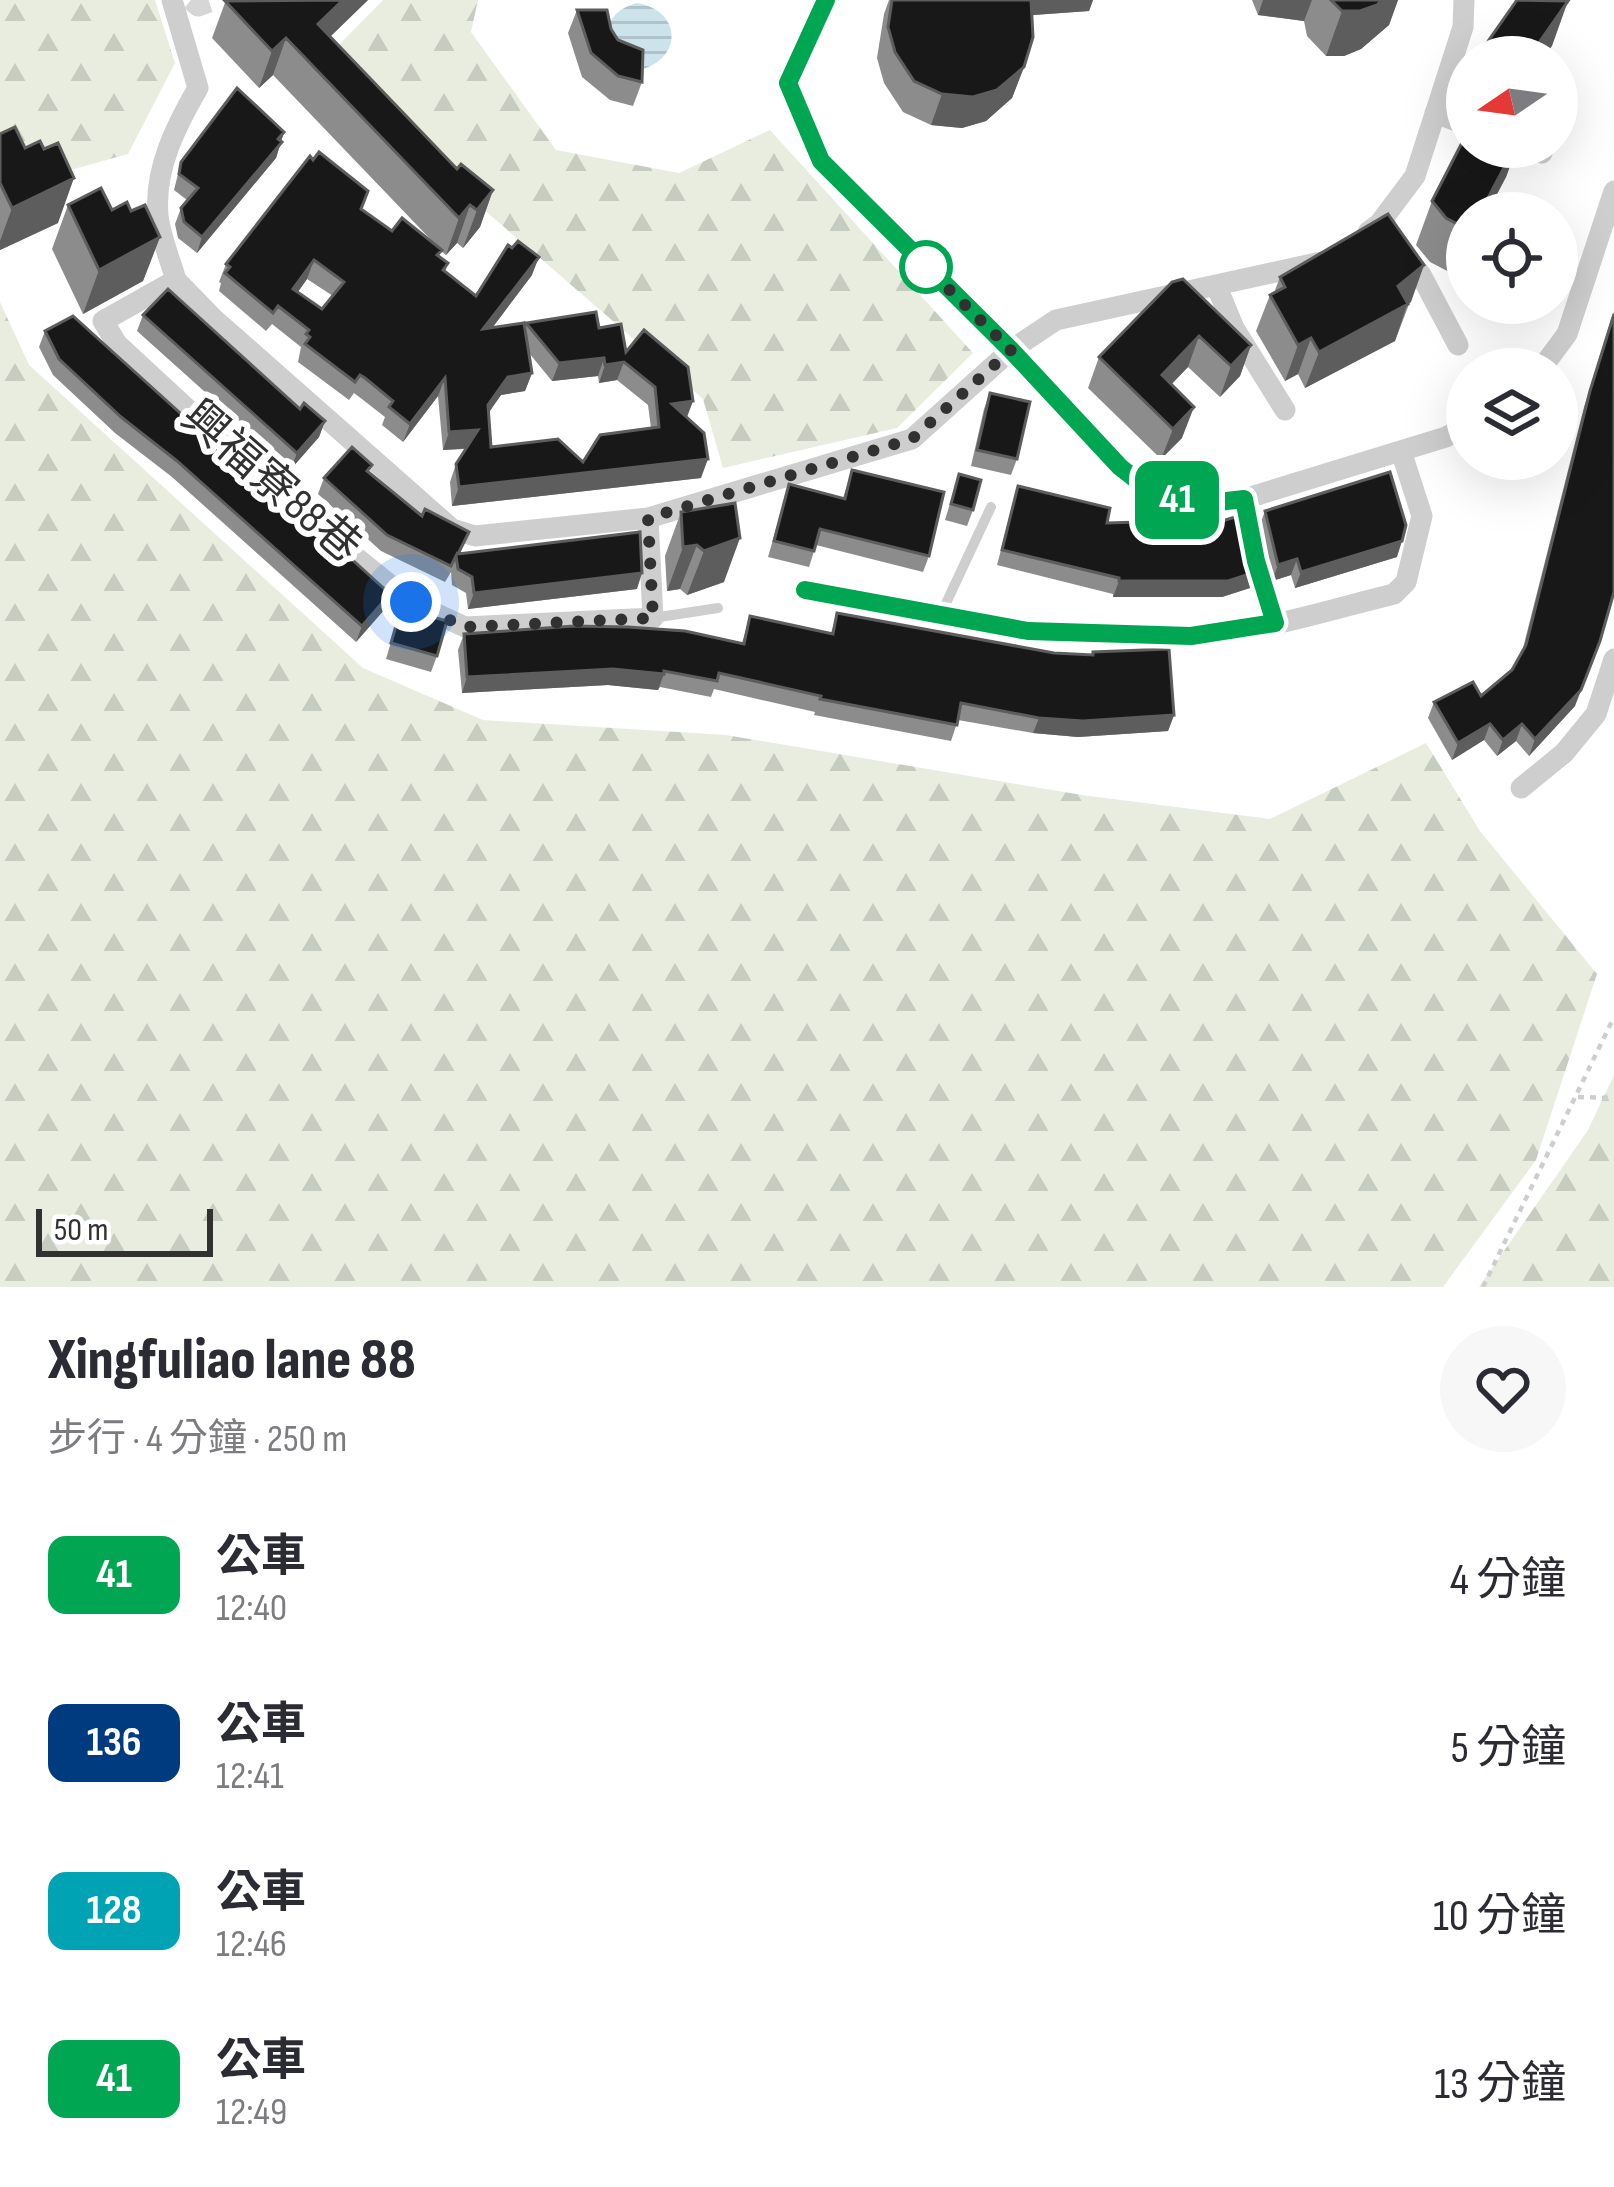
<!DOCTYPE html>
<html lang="zh-TW">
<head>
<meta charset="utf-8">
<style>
  body { margin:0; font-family:"Sofia Sans Condensed","Noto Sans TC",sans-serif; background:#f7f7f7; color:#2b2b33; height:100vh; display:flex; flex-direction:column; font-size:45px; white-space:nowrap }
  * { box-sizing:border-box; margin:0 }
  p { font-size:39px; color:#7c7c81 }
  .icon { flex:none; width:66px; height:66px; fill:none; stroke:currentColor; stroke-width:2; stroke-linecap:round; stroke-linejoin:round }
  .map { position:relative; height:1287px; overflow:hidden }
  .panel { display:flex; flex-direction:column; background:#fff; flex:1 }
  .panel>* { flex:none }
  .badge { padding:0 24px; border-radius:18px; font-size:42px; line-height:78px }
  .needle { width:78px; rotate:257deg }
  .fabs { position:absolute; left:1446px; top:36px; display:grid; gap:24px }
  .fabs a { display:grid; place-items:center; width:132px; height:132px; border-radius:50%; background:#fff; box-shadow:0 12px 48px #0002; font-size:60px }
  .scale { position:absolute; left:36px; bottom:30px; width:177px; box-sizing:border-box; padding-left:12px; border:6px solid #313131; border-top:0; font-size:33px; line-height:42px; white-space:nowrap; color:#313131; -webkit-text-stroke:9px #fff; paint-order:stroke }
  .you { position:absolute; width:60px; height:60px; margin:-30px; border:9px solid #fff; border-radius:50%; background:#1a73e8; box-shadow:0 0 0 18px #1a73e833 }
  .map>.badge { position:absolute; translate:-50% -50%; box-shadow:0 0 0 6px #fff }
  .round { display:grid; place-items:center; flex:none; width:126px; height:126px; border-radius:63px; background:#f7f7f7 }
  .overview { display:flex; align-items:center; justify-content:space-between; height:204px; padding:0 48px }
  h1 { font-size:57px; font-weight:800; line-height:90px }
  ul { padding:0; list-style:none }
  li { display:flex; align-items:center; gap:36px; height:168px; padding:0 48px }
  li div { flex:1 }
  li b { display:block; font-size:45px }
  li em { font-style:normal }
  li .badge { min-width:132px; font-weight:700; text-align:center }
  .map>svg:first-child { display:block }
  .forest { fill:url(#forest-firs) }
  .water { fill:url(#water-rules) }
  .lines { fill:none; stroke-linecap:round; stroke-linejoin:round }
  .minor-tunnel { stroke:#d6d6d6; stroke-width:21; stroke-dasharray:21 10; stroke-linecap:butt }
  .path { stroke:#cecece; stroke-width:4.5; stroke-dasharray:6 6; stroke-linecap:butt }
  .service { stroke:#cecece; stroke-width:10 }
  .minor { stroke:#cecece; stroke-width:21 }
  .wall { fill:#8c8c8c; fill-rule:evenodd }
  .shaded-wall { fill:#5d5d5d }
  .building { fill:#181818; stroke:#5d5d5d; stroke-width:3; fill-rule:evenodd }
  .line-casing { stroke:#fff; stroke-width:27 }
  .line { stroke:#00a651; stroke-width:18 }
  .walk { stroke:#313131; stroke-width:12; stroke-dasharray:0 21.6 }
  .stop-dot { fill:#fff; stroke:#00a651; stroke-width:6 }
  .labels { text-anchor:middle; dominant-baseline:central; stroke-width:12; stroke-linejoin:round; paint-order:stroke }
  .street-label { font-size:45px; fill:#313131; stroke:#fff }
</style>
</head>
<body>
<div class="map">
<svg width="1614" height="1287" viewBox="0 0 1614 1287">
  <defs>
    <pattern id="forest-firs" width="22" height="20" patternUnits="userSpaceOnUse" patternTransform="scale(3)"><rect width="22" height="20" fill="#e8eddf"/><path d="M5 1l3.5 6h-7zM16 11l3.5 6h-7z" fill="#c7ccc0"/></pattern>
    <pattern id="water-rules" width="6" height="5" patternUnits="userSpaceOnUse" patternTransform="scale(3)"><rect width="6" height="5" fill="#cce3ec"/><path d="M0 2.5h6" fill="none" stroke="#b0c3cb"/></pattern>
  </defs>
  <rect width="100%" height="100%" fill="#fff"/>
  <path class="forest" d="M0,0H155L175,63L128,154L67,171L0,169Z
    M383,0H478L471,32L556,150L679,173L770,130L973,353L897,428L723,468L703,399L474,201L327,57Z
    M0,302L29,365L363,668L483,720L726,735L1082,795L1270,819L1426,743L1480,831L1597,974L1536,1160L1443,1287H0Z
    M1614,1075V1287H1479L1588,1130Z"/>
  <path class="water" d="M637,3C681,10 684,58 640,70L605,31C613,14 620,8 637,3Z"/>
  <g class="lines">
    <path class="minor-tunnel" d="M191,0L198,6L215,0"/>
    <path class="path" d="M1578,1097L1614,1098
      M1483,1287L1614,1017"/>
    <path class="service" d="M1244,499L1255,561L1275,623
      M941,614L991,507
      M653,618L718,608"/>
    <path class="minor" d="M172,0L198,88C176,126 154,169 158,215C160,236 170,259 176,280
      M826,0L788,83L821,161L1011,350L1120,467L1157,497L1201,504L1244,499L1446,437L1467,425
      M1435,113L1467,125
      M1525,147L1542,153
      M1368,232L1379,224L1415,176L1463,27L1464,0
      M1402,252L1421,275L1458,345
      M1217,287L1234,328L1285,410
      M1541,369L1567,334L1614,191
      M648,518L653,618L465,627L411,602L289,503L117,344L103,321L176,280L214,319L452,529L475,536L648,518L912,439L1011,350L1056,320L1321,262
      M805,590C932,616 1057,639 1187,636C1257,634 1328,610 1394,594L1406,582L1422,516L1401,451
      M1521,788L1564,753L1596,714L1614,659"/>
  </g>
  <path class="wall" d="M226,0H368L330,37L457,169L493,190L480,227L463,248L457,243L446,255L441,251L439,256L448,263L445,272L476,296L532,275L492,328L525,326L526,323L599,328L626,352L693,401L687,417L701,478L452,506L450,482L456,464L466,449L443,450L438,396L403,442L382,425L385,417L358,396L354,393L349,400L298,362L301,347L272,324L266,331L219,291L221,283L219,282L226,264L361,209L392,231L435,244L273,75L259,88L212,38ZM307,279L333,296L322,309L298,292ZM529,353L552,381L598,376L599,383L617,380L648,405L651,428L583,462L491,447L488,413L501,395L525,391L532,373Z
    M889,0H1093L1089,11L1032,15L1024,67L1012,98L986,121L962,128L931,125L903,112L884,83L877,58L884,14Z
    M1252,0H1398L1389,25L1361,49L1344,56H1326L1307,36L1304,21L1258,15Z
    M577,10L611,29L642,82L633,106L610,100L582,77L568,33Z
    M1467,82V110L1458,106Z
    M284,132L276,158L197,253L178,238L175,224L181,208L187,200L174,190L181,162Z
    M0,134L25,148L44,149L58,223L0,250Z
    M1467,147H1517L1506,177L1487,213H1467V252L1455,275L1430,262L1416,245L1432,201Z
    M68,205L131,211L160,237L143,281L83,314L52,249Z
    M1424,265L1395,341L1305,388L1298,374L1285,381L1256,331L1270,295L1274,293L1280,277Z
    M1172,282L1251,345L1240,376L1220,397L1188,367L1171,385L1182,438L1161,459L1088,388L1099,357Z
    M1614,311L1575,706L1529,756L1516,741L1497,756L1484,740L1452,760L1428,718L1434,702L1481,696L1512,670L1522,652L1584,407Z
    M143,315L300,409L325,421L319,437L291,469L137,331Z
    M45,331L384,610L356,642L172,477L115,433L53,375L39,347Z
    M990,393L1017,459L1011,475L971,466L984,409Z
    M852,470L929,556L923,572L816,545L809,567L768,557L789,484L843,498Z
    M369,473L460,553L637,589L468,609L466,593L452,585L451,572L445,582L381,551L318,494L324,478Z
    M959,474L973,510L967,526L945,520Z
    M1018,486L1107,523L1206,526L1259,571L1253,587L1222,597H1113V594L997,565Z
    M1265,511L1397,557L1295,588L1291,575L1272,581L1259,527Z
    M681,512L724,582L687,595L680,589L667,591L665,556Z
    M401,608L437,656L431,672L386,659Z
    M837,613L1174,715L1168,731L1078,737L1033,733L958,720L951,741L814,715L815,712L714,689L711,697L660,687L658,690L608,685L462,693L458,650L464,634L742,643L750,616L831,633Z"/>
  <path class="shaded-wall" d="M343,0H368L307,59L318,24Z
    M1025,0H1093L1089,11L1020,16Z
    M1263,0H1312L1304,21L1258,15Z
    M1382,0H1398L1389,25L1361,49L1344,56H1326L1342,11Z
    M1568,1L1552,46L1544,57H1529Z
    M286,38L273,75L259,88L272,51Z
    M1024,67L1012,98L986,121L962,128L931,125L942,94Z
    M284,132L276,158L197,253L202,237Z
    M1515,147H1517L1506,177L1487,213H1480Z
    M74,178L58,223L0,250V241L12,208Z
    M493,190L480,227L463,248L477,210Z
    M470,205L457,243L446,255L459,218Z
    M160,237L143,281L83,314L99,270Z
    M1467,242V252L1455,275Z
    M539,257L532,275L477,348L483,329Z
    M314,260L307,279L287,307L293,289Z
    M1424,265L1411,302L1407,305L1395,341L1305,388L1319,352Z
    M1199,336L1188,367L1150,406L1162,375Z
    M1311,338L1298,374L1285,381L1298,345Z
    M1251,345L1240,376L1220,397L1231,366Z
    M604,358L598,376L552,381L559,363Z
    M624,362L617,380L599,383L605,365Z
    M532,373L525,391L501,395L481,424L488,405L508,377Z
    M445,378L438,396L403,442L410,424Z
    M693,401L686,419L672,404Z
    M1194,407L1182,438L1161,459L1173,429Z
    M325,421L319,437L291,469L297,453Z
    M478,430L472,448L443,450L449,432Z
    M708,459L701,478L452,506L459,487Z
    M740,538L724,582L687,595L704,551Z
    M1402,541L1397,557L1295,588L1301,572Z
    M697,545L680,589L667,591L683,547Z
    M1297,559L1291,575L1272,581L1278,565Z
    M1259,571L1253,587L1222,597H1113L1119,581Z
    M642,573L637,589L468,609L474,593Z
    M390,594L384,610L356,642L362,626Z
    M1594,657L1575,706L1529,756L1535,739Z
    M613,669L664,674L658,690L608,685L462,693L467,677Z
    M1174,715L1168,731L1078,737L1033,733L1039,718Z
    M1490,724L1484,740L1452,760L1458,743Z
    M1522,724L1516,741L1497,756L1503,740Z"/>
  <path class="building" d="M343,0L318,24L457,169L461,164L493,190L477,210L470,205L459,218L286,38L272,51L225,1Z
    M892,0H1031L1033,37L1024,67L997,90L973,97L942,94L914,81L895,52L888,27Z
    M1331,0H1382L1377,5L1360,11H1342Z
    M1517,0L1568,1L1529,57H1477Z
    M577,10H607L611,29L618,40L643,50L642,82L618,76L591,53Z
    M237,88L284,132L278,139L282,142L202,237L184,222L181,208L198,188L179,174L181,162Z
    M15,127L25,148L40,141L44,149L58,143L74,178L12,208L0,183V134Z
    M1467,133V147H1515L1480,213H1467V229L1446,218L1432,201Z
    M319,152L368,191L361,209L392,231L402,218L442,250L437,255L448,263L443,270L476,296L508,245L512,248L518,241L539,257L483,329L524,323L532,373L508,377L488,405L491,447L558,439L583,462L600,435L659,427L655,387L624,362L605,365L604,358L559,363L526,323L596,312L599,328L621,324L626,352L644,330L688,367L693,401L672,404L704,433L708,459L459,487L456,464L478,430L449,432L445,378L410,424L389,407L393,401L365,378L360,375L355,382L305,344L310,337L306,334L309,330L278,306L273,313L225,273L230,267L226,264L310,156L313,160ZM314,260L344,282L322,309L293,289Z
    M101,188L112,210L127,202L131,211L145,205L160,237L99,270L68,205Z
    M1388,214L1424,265L1398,286L1408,304L1319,352L1311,338L1298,345L1270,295L1285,287L1280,277Z
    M1183,279L1251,345L1231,366L1199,336L1162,375L1194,407L1173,429L1099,357L1172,282Z
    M168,289L300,409L304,403L325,421L297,453L143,315Z
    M1614,314V592L1600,641L1581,690L1535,739L1522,724L1503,740L1490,724L1458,743L1434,702L1473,682L1481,696L1512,670L1526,645L1590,391Z
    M73,316L286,509L291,504L390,594L362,626L177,461L121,417L59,359L45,331Z
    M990,393L1030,402L1017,459L977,450Z
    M352,447L372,465L367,471L422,516L425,509L469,532L458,554L640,532L642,573L474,593L472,577L458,569L456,556L451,566L387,535L324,478Z
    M852,470L944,492L929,556L820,529L814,551L774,541L789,484L845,499Z
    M1390,472L1406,525L1402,541L1301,572L1297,559L1278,565L1265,511Z
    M959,474L981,480L973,510L951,504Z
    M1018,486L1110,508L1107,523L1206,520V526L1245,514L1259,571L1228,581H1119V578L1002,550Z
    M735,503L740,538L704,551L697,545L683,547L681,512Z
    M401,608L447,621L437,656L391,643Z
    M837,613L1054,653L1093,655V652L1169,649L1174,715L1083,721L1039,718L961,703L957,725L820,699L821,696L719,673L717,681L664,671V674L613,669L467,677L464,634L574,626L628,627L685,631L744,644L750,616L833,634Z"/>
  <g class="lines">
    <g class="line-casing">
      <path id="line" d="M805,590L1028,631L1191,636L1275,623L1256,561L1244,499L1201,504L1157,496L1120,467L1011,350L821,161L788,83L826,0"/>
    </g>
    <use href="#line" class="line"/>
    <path class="walk" d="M411,602L465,627L653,618L648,518L912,439L1011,350L926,267"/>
  </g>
  <circle class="stop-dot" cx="926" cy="267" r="24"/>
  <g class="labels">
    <g class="street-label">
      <text transform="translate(271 482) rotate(41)">興福寮88巷</text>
    </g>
  </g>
</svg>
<div class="fabs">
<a><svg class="needle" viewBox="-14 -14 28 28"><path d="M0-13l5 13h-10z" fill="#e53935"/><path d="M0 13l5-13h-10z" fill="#7c7c81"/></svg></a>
<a><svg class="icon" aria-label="locate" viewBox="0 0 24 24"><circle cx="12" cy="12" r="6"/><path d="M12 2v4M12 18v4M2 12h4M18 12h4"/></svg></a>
<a><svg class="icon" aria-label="layers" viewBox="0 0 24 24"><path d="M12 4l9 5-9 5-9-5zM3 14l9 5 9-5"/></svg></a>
</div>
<div class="scale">50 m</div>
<div class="you" style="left:411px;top:602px"></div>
<b class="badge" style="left:1177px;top:500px;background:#00a651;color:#fff">41</b>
</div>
<section class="panel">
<div class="overview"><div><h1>Xingfuliao lane 88</h1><p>步行 · 4 分鐘 · 250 m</p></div><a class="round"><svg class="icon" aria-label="heart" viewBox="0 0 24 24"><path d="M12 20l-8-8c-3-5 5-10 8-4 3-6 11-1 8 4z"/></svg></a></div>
<ul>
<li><span class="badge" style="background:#00a651;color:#fff">41</span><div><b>公車</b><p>12:40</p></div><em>4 分鐘</em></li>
<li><span class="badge" style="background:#003b80;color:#fff">136</span><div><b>公車</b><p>12:41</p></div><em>5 分鐘</em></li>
<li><span class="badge" style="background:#00a3b4;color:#fff">128</span><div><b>公車</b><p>12:46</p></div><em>10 分鐘</em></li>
<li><span class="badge" style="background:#00a651;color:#fff">41</span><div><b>公車</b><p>12:49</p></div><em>13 分鐘</em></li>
</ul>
</section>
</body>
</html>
